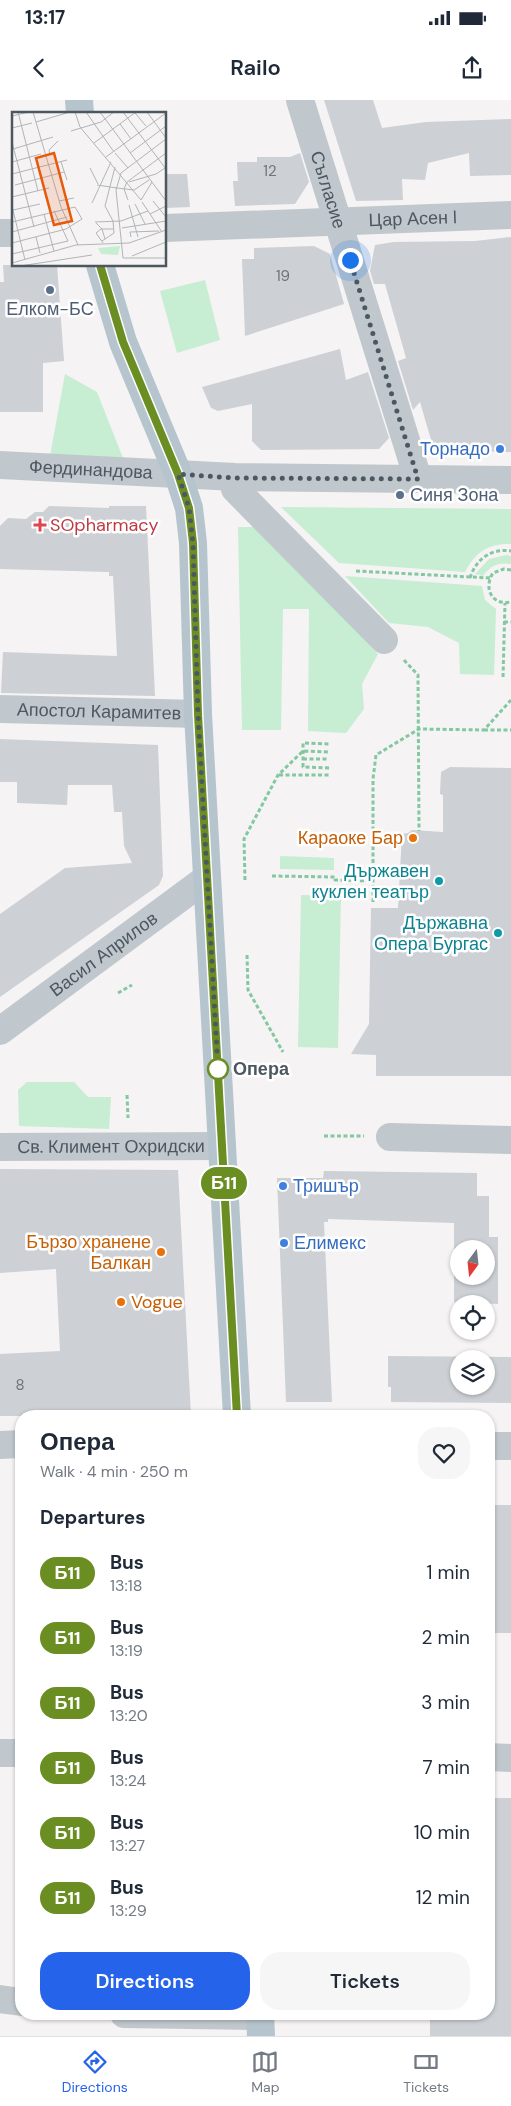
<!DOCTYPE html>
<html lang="en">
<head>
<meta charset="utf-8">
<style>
  body { margin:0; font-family:"DM Sans",sans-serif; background:#f6f6f7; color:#1f2937; height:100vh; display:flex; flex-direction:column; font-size:19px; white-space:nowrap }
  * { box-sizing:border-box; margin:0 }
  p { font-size:16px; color:#747a83 }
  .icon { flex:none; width:28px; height:28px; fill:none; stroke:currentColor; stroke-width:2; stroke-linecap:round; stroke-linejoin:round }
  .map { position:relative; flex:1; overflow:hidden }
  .side { position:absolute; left:15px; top:1310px; width:480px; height:610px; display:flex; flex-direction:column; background:#fff; border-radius:20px; box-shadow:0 1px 4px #0004 }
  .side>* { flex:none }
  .badge { padding:0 10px; border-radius:16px; font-size:18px; line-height:32px }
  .needle { width:32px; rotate:195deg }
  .controls { position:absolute; left:450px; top:1140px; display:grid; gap:10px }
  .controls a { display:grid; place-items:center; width:45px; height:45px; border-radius:50%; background:#fff; box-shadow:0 1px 4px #0004; font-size:25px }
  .you { position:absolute; width:25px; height:25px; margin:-12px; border:4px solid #fff; border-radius:50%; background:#1a73e8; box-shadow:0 0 0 8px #1a73e833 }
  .map>.badge { position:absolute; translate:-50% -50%; box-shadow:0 0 0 2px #fff }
  h2 { padding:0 25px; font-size:19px; line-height:45px }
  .round { display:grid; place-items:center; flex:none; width:52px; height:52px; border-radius:20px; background:#f6f6f7 }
  .summary { display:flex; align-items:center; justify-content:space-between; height:85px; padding:0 25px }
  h1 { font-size:24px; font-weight:600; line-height:38px }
  .button { display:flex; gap:10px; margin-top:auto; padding:10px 25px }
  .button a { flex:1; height:58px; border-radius:20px; background:#2563eb; color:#fff; font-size:20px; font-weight:600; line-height:58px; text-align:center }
  .button a+a { background:#f6f6f7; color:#1f2937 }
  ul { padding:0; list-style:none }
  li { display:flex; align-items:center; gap:15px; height:65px; padding:0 25px }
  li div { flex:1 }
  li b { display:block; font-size:19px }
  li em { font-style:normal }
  li .badge { min-width:55px; font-weight:700; text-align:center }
  .status { display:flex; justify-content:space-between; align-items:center; height:35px; padding:0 25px; background:#fff; direction:ltr }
  .status svg { height:14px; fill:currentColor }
  header { display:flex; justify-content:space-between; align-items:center; height:65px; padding:0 25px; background:#fff; font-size:22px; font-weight:600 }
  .menu { display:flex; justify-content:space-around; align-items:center; height:70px; border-top:1px solid #e0e1e3; background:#fff; font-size:14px; color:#747a83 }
  .menu a { display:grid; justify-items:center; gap:2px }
  .menu .current { color:#2563eb }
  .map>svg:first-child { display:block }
  .green { fill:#c7edd3 }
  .building { fill:#cdd0d4; fill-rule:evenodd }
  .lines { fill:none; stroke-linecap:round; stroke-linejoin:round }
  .path { stroke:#82c8a1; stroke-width:3; stroke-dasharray:4 2.5; stroke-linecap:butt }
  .minor { stroke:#c0c8cd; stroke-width:28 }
  .major { stroke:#b6c4ce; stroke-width:28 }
  .line-casing { stroke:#fff; stroke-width:11 }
  .line { stroke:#6b8e23; stroke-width:8 }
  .walk { stroke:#4c575f; stroke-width:5; stroke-dasharray:0 9 }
  .service-dot { fill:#5c6f8a; stroke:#fff; stroke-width:2 }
  .shop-dot { fill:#3f7fe0; stroke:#fff; stroke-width:2 }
  .health-dot { fill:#e0444e; stroke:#fff; stroke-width:2 }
  .food-dot { fill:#e8710a; stroke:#fff; stroke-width:2 }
  .culture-dot { fill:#0f9aa8; stroke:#fff; stroke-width:2 }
  .stop-dot { fill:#fff; stroke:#6b8e23; stroke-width:2.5 }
  .labels { text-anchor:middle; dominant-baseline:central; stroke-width:5; stroke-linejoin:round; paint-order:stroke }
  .number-label { font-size:15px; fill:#6c757c }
  .street-label { font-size:18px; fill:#4c575f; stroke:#fff }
  .service-label { font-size:18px; fill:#4e5e75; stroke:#fff }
  .shop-label { font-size:18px; fill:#366cbe; stroke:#fff; text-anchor:start }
  .health-label { font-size:18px; fill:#be3a42; stroke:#fff; text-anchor:start }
  .food-label { font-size:18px; fill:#c56008; stroke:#fff; text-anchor:end }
  .culture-label { font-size:18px; fill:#0d838f; stroke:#fff; text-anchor:end }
  .stop-label { font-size:18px; font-weight:bold; fill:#4c575f; stroke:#fff; text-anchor:start }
  .inset-road { fill:none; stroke:#b1b5b8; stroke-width:1 }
  .view { fill:#e8590c; fill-opacity:0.15; stroke:#e8590c; stroke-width:2.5 }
  .inset-edge { fill:none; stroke:#4c575f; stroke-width:2.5 }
</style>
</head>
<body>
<div class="status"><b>13:17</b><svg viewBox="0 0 49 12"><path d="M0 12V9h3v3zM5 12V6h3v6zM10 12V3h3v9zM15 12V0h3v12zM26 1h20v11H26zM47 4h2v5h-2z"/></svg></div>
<header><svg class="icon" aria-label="back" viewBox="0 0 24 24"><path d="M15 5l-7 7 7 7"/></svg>Railo<svg class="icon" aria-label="share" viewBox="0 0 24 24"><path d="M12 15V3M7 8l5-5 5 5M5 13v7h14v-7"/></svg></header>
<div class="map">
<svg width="511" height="1936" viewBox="0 0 511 1936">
  <rect width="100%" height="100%" fill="#f5f3f3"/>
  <path class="green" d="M205,180L220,240L177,253L160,191Z
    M65,274L97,292L123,358L50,356Z
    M281,407L511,409V444C489,443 475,452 465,472L339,463Z
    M238,427H257L378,554L362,584L364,609L346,633L308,631L309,509H283L281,630H242Z
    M506,455L511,456V464C498,462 490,466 483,476L475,474L489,459Z
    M345,476L482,486L485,500L496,509L494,575L460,574L459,543L428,527L389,523Z
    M280,756L334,758V770L280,769Z
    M301,795L341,796L338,948L298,947Z
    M27,982H74L88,997H111L109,1029L19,1026L18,990Z"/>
  <path class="building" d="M324,0H373L382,28L426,22L511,19V75L470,76L469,53L428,63L425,80L402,79L403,100L356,101Z
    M300,53L309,82L295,104L235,106L233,81H238L237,62H257V57H290Z
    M165,74H187L190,107L165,108Z
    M511,137V352L434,350L420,302L413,310L398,261L406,258L385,184H374L370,171L375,145L394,142L475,141Z
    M314,146L330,154L344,204L245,236L242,159H254V148Z
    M3,165H57L64,261L43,263V312H0V182H4Z
    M340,249L346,280L368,272L389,338L379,349L261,350L252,341V304L218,311L211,308L202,287Z
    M49,406L109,408V406H146L155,596L1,593L3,552L117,556L113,476H109V472L0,469V426L8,418L26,419L35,412H43Z
    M0,639L158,645L163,776L159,785L0,897V814L65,768L132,763L124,746L122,712H114L112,685H68L67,705L17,703V682H0Z
    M450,667L511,668V976H376V955L351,954L369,924L371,808H398L402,734L408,733L412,730L443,732V695L440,694L441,672Z
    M0,1069L178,1070L191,1316H0V1254L60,1251L56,1169L0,1173Z
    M324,1071L477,1073V1096H489V1137H498V1204L454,1202V1123L328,1119V1122H324L332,1302H286L277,1078H323ZM459,1149H486V1176H459Z
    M388,1256L511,1257V1303L391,1302V1287H388ZM459,1259H486V1286H459Z
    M489,1405H511V1533H489Z
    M489,1698H511V1936H430V1914H489Z"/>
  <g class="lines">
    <path class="path" d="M511,470L504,469L493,473C483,488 492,506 511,502
      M356,471L490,478
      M470,478C476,459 491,448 511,451
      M504,522H511
      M404,560L418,575L419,731
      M503,577L505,503
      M484,630H511
      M303,659H329
      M329,668L303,667V643L329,644
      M279,675H329
      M272,776L335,777V780L373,781
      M245,780L244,739L278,675L303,651L329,652
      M373,802V679L376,655L419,629L484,630L511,600
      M247,855L248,890L283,952
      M118,893L132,885
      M127,995L128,1018
      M324,1036H364"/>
    <g class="minor">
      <path id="s1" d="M300,0L418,379"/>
      <path id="s2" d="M165,128L511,115"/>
      <path d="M0,133H14"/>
      <path id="s3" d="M0,365L235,377L511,380"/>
      <path d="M235,389L384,540"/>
      <path id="s4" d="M0,609L198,614"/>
      <path id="s5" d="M0,931L207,778"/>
      <path d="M390,1037L511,1040"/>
      <path id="s6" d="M0,1047L222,1046"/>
      <path d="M0,1345L21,1344"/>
      <path d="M489,1346H511"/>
      <path d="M0,1653H21"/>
      <path d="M489,1657L511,1658"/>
      <path d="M0,1899L21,1902"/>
      <path d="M124,1914L260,1916"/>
    </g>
    <path class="major" d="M79,0L80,14
      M100,165L123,242L178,374L189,408L193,443L198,614L237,1316
      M260,1914L261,1936"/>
  </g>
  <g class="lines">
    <g class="line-casing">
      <path id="line" d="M100,165L123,242L178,374L189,408L193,443L198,614L237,1316"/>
    </g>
    <use href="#line" class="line"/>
    <path class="walk" d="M218,969L198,614L193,443L189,408L178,374L235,378L418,379L350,160"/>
  </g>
  <g class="service-dot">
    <circle cx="50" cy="190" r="5"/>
    <circle cx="400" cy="395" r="5"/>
  </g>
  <g class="shop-dot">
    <circle cx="500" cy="349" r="5"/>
    <circle cx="283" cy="1086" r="5"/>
    <circle cx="284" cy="1143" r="5"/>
  </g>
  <path class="health-dot" d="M37.5 417.5h5v5h5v5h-5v5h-5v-5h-5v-5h5z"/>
  <g class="food-dot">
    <circle cx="413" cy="738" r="5"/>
    <circle cx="161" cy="1152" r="5"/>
    <circle cx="121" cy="1202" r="5"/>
  </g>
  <g class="culture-dot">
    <circle cx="439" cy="781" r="5"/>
    <circle cx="498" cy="833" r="5"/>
  </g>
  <circle class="stop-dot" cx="218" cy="969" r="10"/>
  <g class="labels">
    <g class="number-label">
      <text x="270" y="71">12</text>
      <text x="283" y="176">19</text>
      <text x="20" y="1285">8</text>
    </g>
    <g class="street-label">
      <text stroke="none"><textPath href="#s1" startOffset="94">Съгласие</textPath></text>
      <text stroke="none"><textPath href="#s2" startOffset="248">Цар Асен I</textPath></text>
      <text stroke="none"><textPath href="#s3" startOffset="91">Фердинандова</textPath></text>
      <text stroke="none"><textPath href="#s4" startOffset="99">Апостол Карамитев</textPath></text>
      <text stroke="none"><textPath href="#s5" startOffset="129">Васил Априлов</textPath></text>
      <text stroke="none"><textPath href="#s6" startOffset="111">Св. Климент Охридски</textPath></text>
    </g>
    <g class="service-label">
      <text x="50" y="209">Елком-БС</text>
      <text x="410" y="395" text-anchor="start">Синя Зона</text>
    </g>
    <g class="shop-label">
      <text x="490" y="349" text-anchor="end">Торнадо</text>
      <text x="293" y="1086">Тришър</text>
      <text x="294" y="1143">Елимекс</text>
    </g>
    <g class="health-label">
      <text x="50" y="425">SOpharmacy</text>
    </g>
    <g class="food-label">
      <text x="403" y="738">Караоке Бар</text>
      <text x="151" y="1142">Бързо хранене<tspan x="151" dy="21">Балкан</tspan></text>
      <text x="131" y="1202" text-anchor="start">Vogue</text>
    </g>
    <g class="culture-label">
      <text x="429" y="771">Държавен<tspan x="429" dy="21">куклен театър</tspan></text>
      <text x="488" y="823">Държавна<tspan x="488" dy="21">Опера Бургас</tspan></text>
    </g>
    <g class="stop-label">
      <text x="233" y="969">Опера</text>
    </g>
  </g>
  <g transform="translate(12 12)">
    <rect width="154" height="154" fill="#f5f3f3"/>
    <path d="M108,134L106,143L89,142L86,136Z" fill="#c7edd3"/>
    <path class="inset-road" d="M6,0L26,79M21,0L49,95L66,133M63,0L68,15L129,88L140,70M74,0L102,40M88,0L154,89M111,0L154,57M135,0L154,26M123,1L134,14M0,4L17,0M24,10L58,0M108,12L119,27M0,16L20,11M59,19L89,10L102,0M0,30L22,115M82,31L124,0M1,37L41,25M103,41L116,56M118,41L154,14M38,43L37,38L46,29M94,45L154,1M0,50L29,42M49,50L55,68M78,56L86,72M109,61L104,78L111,146H154M109,61L154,27M0,62L55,48M117,70L144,62L153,56M3,73L52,60M85,73L105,76M105,76L122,78L137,68M0,85L37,76M116,88L112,77L115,70L154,41M47,89L62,86M141,89L154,105M130,90L150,120M80,91L99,50M123,92L133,112M117,93L126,125M0,94L13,148M1,98L28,92M32,102L42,139M138,102L154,94M0,110L63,95L70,107L54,117L0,131M83,110L109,109L136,99M84,111L90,117L93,127M110,116L154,109M0,120L55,105M24,125L28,141M119,125L118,120L147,119M90,129L102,121L101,109L93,94L103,55M91,131L84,121L89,117H101M0,142L56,129L42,99M120,144L154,130M0,151L64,133L117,131L154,118M8,154L80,143"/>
    <path class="view" d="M42,41L60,109L42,113L24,46Z"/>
    <rect width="154" height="154" class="inset-edge"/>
  </g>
</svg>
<div class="controls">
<a><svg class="needle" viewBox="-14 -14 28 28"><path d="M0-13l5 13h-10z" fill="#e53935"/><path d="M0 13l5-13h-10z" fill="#747a83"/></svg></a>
<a><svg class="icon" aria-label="locate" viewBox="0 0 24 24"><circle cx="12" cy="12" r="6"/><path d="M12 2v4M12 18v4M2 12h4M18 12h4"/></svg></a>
<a><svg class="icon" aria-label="layers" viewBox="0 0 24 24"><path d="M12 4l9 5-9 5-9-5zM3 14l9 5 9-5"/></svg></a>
</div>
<div class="you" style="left:350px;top:160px"></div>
<b class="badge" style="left:224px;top:1083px;background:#6b8e23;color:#fff">Б11</b>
<section class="side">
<div class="summary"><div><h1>Опера</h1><p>Walk · 4 min · 250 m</p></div><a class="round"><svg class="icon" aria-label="heart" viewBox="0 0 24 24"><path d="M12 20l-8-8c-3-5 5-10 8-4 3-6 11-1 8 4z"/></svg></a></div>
<h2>Departures</h2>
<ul>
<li><span class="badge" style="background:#6b8e23;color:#fff">Б11</span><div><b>Bus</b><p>13:18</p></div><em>1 min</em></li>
<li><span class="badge" style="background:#6b8e23;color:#fff">Б11</span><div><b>Bus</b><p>13:19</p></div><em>2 min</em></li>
<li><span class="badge" style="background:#6b8e23;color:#fff">Б11</span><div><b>Bus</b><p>13:20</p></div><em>3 min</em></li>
<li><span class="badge" style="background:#6b8e23;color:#fff">Б11</span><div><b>Bus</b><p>13:24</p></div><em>7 min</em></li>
<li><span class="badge" style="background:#6b8e23;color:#fff">Б11</span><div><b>Bus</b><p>13:27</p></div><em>10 min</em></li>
<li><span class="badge" style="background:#6b8e23;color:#fff">Б11</span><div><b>Bus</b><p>13:29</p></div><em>12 min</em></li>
</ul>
<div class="button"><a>Directions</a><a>Tickets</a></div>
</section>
</div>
<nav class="menu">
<a class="current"><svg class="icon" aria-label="directions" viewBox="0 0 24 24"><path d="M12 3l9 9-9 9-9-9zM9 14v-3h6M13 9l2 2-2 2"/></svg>Directions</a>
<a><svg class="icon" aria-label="map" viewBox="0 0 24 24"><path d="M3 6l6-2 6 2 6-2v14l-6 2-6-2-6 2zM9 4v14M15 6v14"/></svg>Map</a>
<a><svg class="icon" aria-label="tickets" viewBox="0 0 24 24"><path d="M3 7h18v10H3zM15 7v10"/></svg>Tickets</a>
</nav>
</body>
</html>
